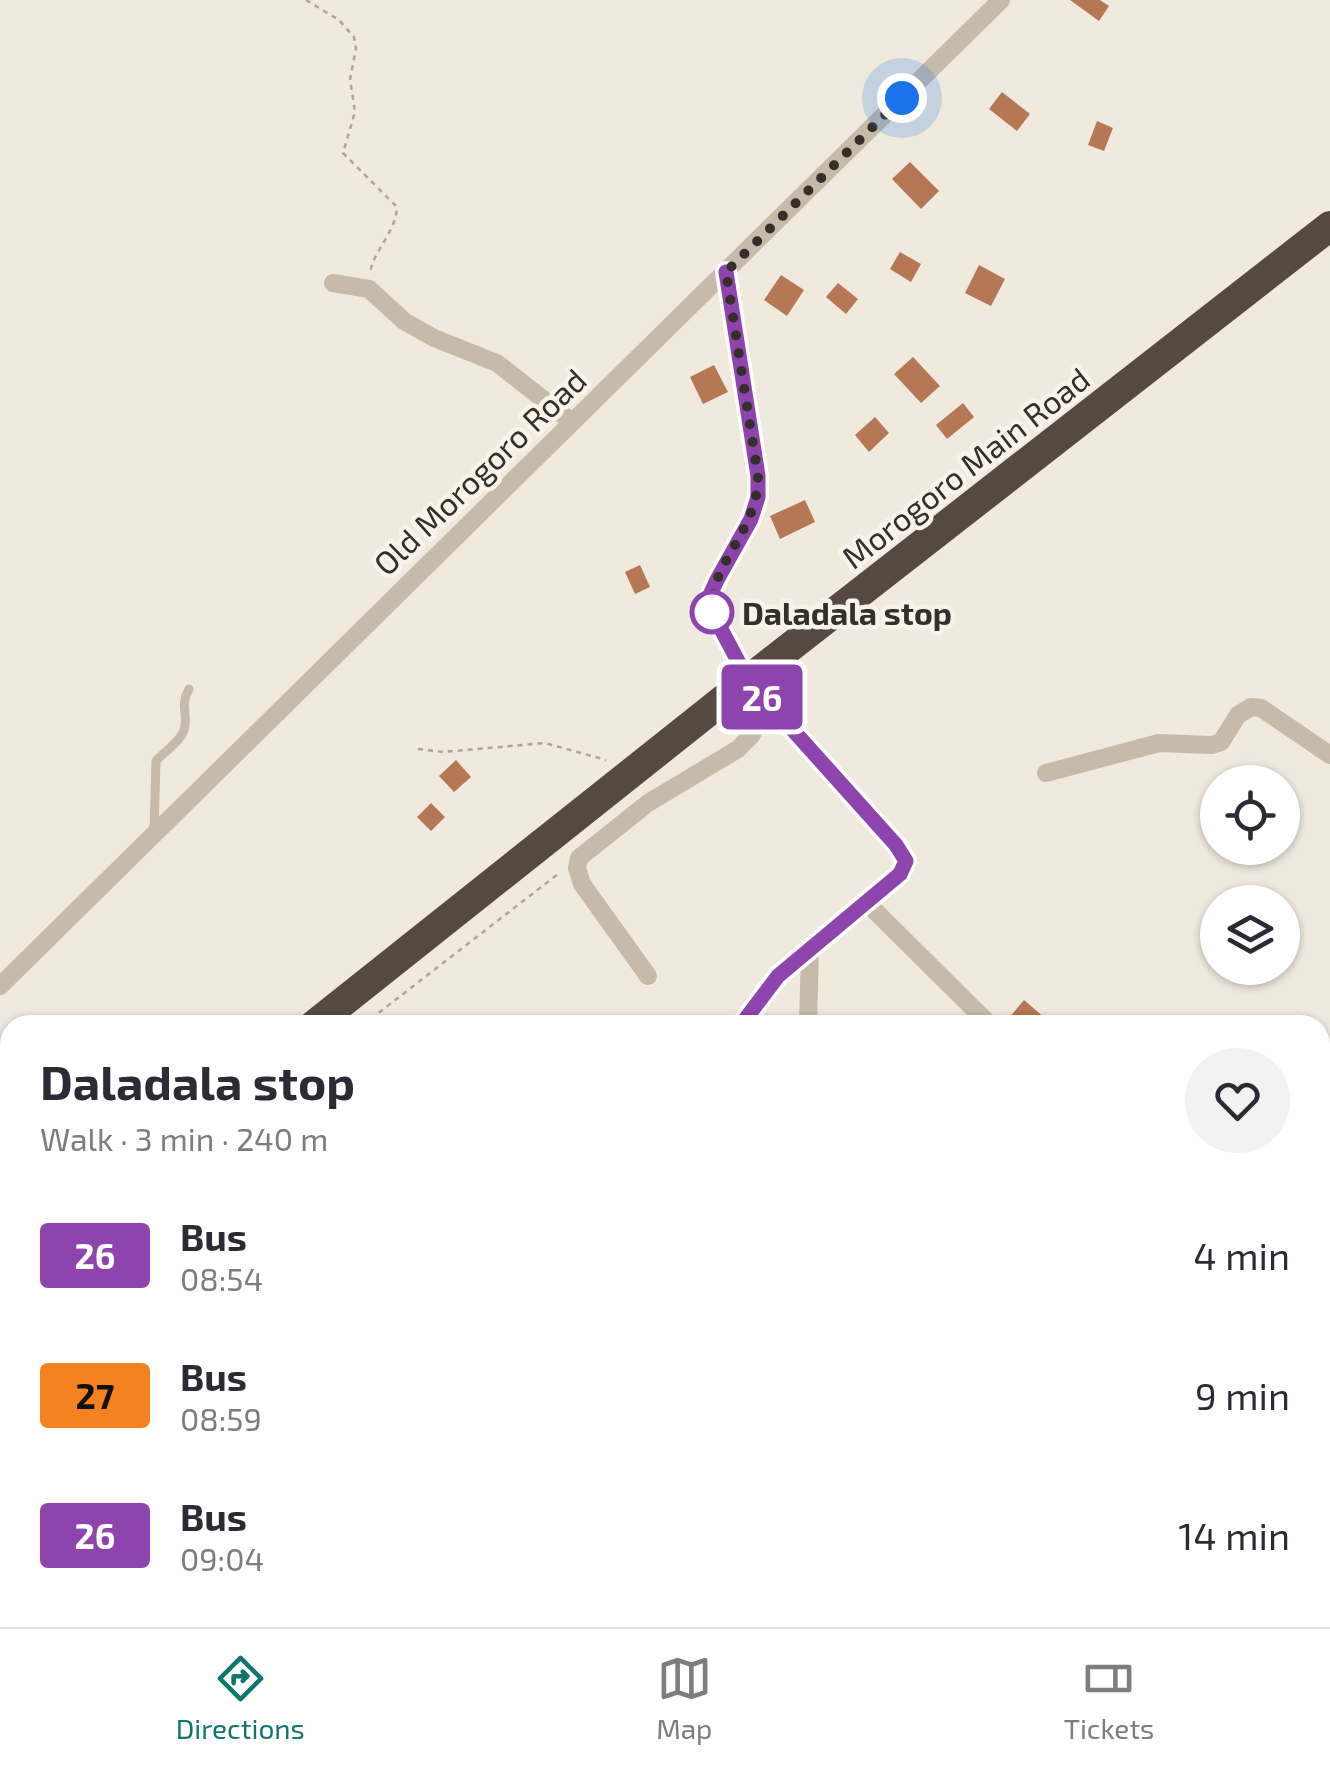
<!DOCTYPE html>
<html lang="en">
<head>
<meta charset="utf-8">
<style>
  body { margin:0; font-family:"Exo 2",sans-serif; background:#f2f2f3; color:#2b2b33; height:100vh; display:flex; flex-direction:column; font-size:38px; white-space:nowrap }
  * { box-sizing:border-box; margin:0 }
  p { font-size:32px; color:#7c7c81 }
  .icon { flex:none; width:55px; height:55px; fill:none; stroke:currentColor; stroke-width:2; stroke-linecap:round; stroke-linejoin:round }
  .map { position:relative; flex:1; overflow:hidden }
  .sheet { position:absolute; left:0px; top:1015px; width:1330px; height:612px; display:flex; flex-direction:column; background:#fff; border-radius:30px 30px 0 0; box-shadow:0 2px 8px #0004 }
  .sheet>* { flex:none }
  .badge { padding:0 20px; border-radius:8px; font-size:35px; line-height:65px }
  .tools { position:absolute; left:1200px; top:765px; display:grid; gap:20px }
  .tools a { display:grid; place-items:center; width:100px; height:100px; border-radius:50%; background:#fff; box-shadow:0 2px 8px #0004; font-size:50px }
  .you { position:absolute; width:50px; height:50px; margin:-25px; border:8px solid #fff; border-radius:50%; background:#1a73e8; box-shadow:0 0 0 15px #1a73e833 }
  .map>.badge { position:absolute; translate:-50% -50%; box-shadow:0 0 0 5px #fff }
  .round { display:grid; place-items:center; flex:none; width:105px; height:105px; border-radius:52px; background:#f2f2f3 }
  .overview { display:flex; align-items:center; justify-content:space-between; height:170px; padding:0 40px }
  h1 { font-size:48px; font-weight:700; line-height:75px }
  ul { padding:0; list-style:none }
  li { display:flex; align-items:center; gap:30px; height:140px; padding:0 40px }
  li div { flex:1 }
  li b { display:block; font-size:38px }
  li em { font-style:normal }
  li .badge { min-width:110px; font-weight:700; text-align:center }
  .dock { display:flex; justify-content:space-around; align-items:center; height:140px; border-top:2px solid #e1e1e2; background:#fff; font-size:28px; color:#7c7c81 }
  .dock a { display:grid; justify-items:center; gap:5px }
  .dock .current { color:#0f766e }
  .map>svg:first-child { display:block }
  .building { fill:#b67755 }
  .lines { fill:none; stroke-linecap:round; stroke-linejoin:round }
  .path { stroke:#b1a596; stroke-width:2.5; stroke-dasharray:5 5; stroke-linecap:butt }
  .lane { stroke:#c6baab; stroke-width:9 }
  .street { stroke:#c6baab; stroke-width:18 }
  .highway { stroke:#544a42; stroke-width:30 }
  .line-casing { stroke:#fff; stroke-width:22 }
  .line { stroke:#8e44ad; stroke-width:15 }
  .walk { stroke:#352e29; stroke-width:10; stroke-dasharray:0 18 }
  .stop-dot { fill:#fff; stroke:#8e44ad; stroke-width:5 }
  .labels { text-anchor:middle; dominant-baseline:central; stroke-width:9; stroke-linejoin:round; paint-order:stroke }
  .street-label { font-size:32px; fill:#352e29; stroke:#f7f3ea }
  .stop-label { font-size:32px; font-weight:bold; fill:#352e29; stroke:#f7f3ea; text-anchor:start }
</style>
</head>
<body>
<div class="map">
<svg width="1330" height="1627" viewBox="0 0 1330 1627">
  <rect width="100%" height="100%" fill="#efe9de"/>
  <path class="building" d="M1070,0H1100L1109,6L1099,21Z
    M1002,92L1030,114L1017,131L989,109Z
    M1097,121L1113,128L1104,151L1088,145Z
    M910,162L939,191L921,209L892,179Z
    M900,252L921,264L911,282L890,269Z
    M979,265L1005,279L991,306L965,293Z
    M781,275L804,290L787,316L764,300Z
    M838,283L858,299L846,314L826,297Z
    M913,357L940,386L921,403L894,374Z
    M714,365L728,392L703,404L690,377Z
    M963,403L974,417L947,439L936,425Z
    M875,417L889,433L869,452L855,435Z
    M805,500L815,522L780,539L770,516Z
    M640,565L650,587L635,594L625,572Z
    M456,760L471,777L454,792L439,776Z
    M431,803L445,817L431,831L417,817Z
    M1024,1000L1053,1025H1003Z"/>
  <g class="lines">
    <path class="path" d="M306,0L339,20L354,37L356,49L350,79L355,112L343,153L397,207C396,231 375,249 370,272
      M418,749L443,752L545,743L606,760
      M363,1025L558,874
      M816,1627L819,1618"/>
    <path class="lane" d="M154,832L156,761C164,752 181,741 184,730C189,714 179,707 189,689
      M0,1461L10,1456"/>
    <path class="street" d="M726,273L758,476V497L751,519L717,580L711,595L712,612L748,680L896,845L906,861L900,874L810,949L808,1025
      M333,283L369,289L404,321L434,338L497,363L572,422
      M1046,773L1159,743L1212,745L1221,742L1238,715L1251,707L1261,708L1330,755
      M867,903L990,1025
      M648,976L582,884L577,868L579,858L648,803L738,749L751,736L757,725L756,690
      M0,986L1001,0
      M741,1025L778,976L810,949
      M1320,1308L1330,1315
      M0,1395L10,1390
      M909,1618L910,1627
      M415,1627L423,1618
      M1191,1627V1618"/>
    <path class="highway" d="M314,1025L748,680L1330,226
      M0,1276L10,1268"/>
  </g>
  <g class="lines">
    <g class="line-casing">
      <path id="line" d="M726,272L758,476V497L751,519L717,580L710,595L712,612L748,680L896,845L906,861L900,874L778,976L741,1025"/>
    </g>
    <use href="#line" class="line"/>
    <path class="walk" d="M712,612C708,565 758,533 758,476L726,272L902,98"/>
  </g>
  <circle class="stop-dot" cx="712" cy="612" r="20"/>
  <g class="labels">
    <g class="street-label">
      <text transform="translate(965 467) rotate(-38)">Morogoro Main Road</text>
      <text transform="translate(479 471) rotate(-44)">Old Morogoro Road</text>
    </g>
    <g class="stop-label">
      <text x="742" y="612">Daladala stop</text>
    </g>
  </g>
</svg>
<div class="tools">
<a><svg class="icon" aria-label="locate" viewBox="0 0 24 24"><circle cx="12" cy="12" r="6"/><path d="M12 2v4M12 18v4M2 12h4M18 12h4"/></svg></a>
<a><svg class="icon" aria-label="layers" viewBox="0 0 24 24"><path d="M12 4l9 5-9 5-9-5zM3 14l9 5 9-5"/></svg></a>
</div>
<div class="you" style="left:902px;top:98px"></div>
<b class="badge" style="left:762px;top:697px;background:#8e44ad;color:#fff">26</b>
<section class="sheet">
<div class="overview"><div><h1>Daladala stop</h1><p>Walk · 3 min · 240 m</p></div><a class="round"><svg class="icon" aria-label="heart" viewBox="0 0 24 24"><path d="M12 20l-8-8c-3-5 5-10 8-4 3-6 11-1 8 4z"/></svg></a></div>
<ul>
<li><span class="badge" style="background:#8e44ad;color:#fff">26</span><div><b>Bus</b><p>08:54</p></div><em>4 min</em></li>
<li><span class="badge" style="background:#f58220;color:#111">27</span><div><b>Bus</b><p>08:59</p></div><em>9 min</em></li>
<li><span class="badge" style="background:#8e44ad;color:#fff">26</span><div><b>Bus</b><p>09:04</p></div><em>14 min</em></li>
</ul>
</section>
</div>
<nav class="dock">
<a class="current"><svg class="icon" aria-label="directions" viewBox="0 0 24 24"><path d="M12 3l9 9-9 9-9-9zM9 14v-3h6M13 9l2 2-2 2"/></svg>Directions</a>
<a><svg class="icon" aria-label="map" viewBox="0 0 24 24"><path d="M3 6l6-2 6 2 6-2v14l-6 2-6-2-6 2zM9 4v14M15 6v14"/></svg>Map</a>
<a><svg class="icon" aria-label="tickets" viewBox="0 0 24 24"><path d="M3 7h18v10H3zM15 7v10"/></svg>Tickets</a>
</nav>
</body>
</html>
